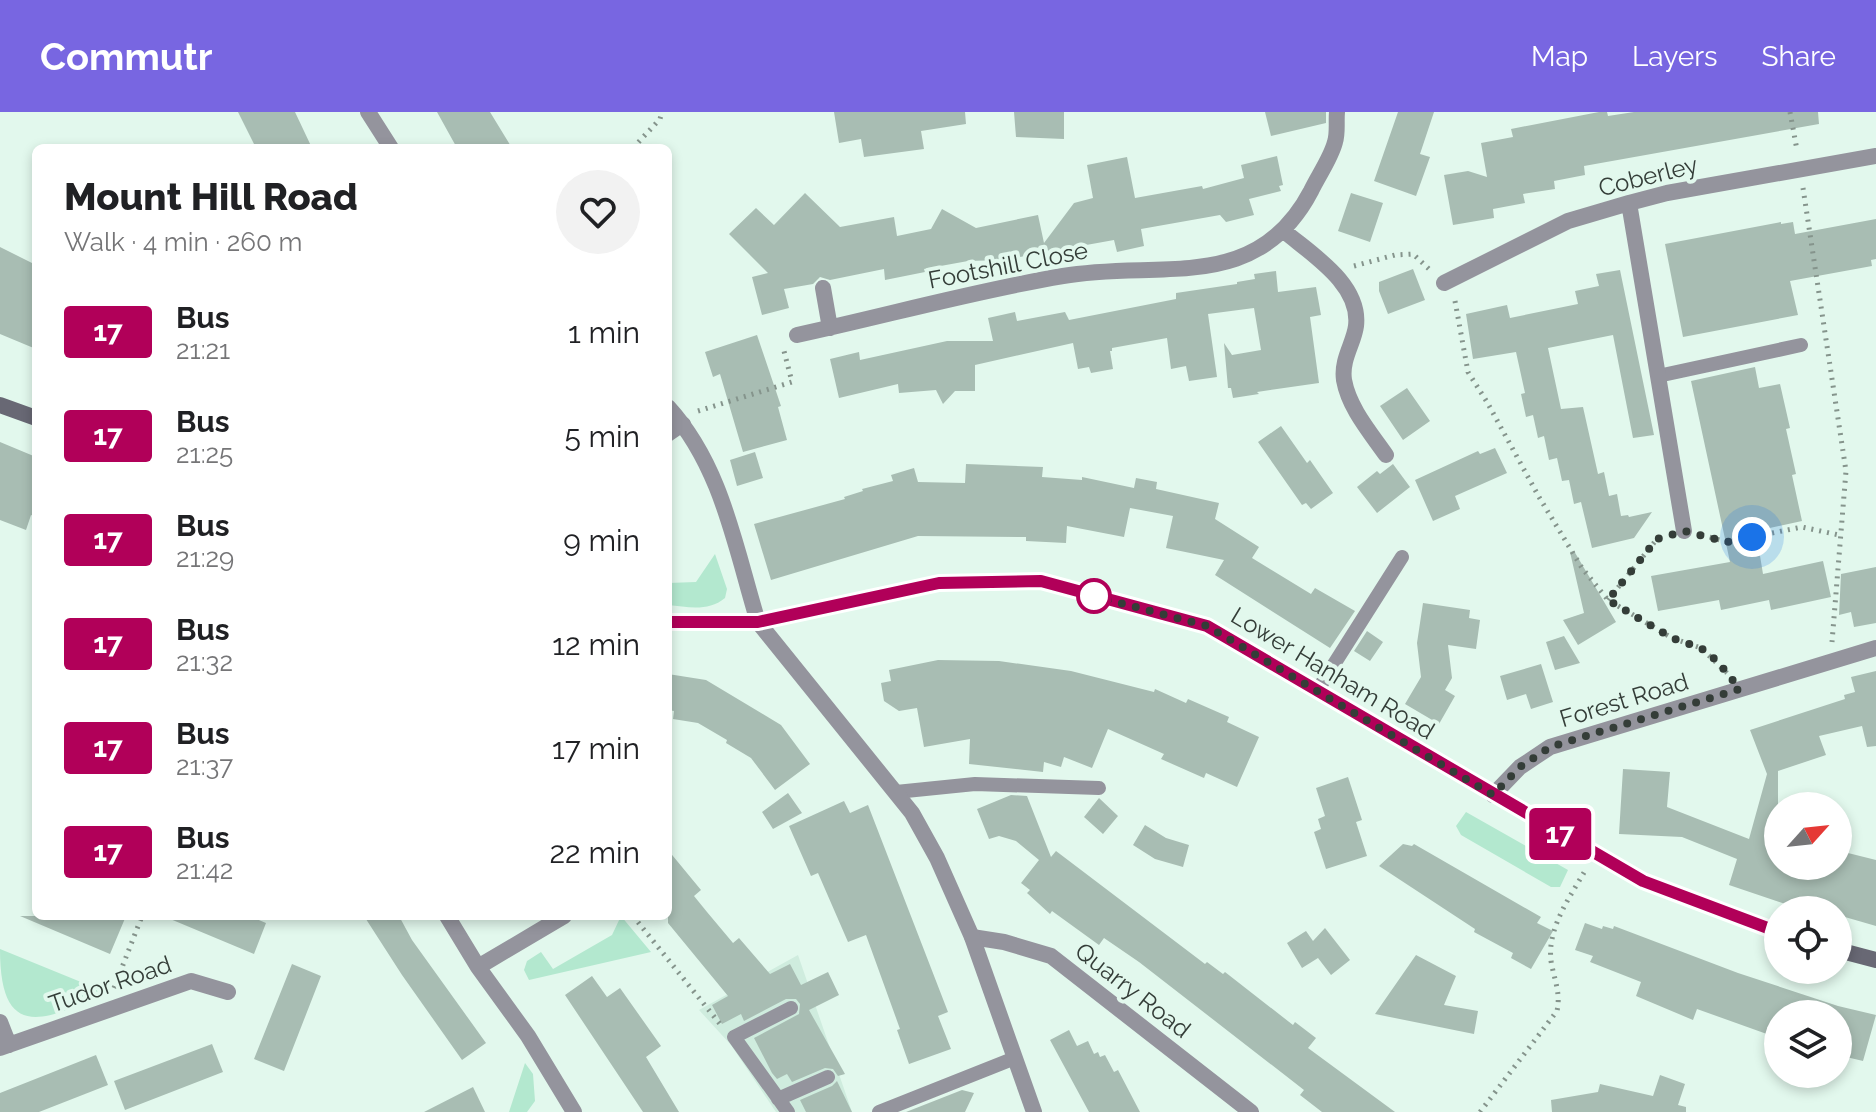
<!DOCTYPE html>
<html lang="en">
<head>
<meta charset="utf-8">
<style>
  body { margin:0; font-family:Raleway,sans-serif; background:#f2f2f2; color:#202124; height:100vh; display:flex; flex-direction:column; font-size:30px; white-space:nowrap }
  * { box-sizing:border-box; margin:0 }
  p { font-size:26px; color:#757577 }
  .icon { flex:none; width:44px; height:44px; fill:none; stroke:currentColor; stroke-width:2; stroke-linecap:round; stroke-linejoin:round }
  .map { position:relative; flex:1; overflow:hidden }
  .sheet { position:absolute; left:32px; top:32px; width:640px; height:776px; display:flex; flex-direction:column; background:#fff; border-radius:12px; box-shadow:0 4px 12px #0003 }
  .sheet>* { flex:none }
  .badge { padding:0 16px; border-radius:6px; font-size:28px; line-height:52px }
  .needle { width:52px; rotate:63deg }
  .buttons { position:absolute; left:1764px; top:680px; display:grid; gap:16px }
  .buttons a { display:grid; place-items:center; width:88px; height:88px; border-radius:50%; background:#fff; box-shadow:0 4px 12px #0003; font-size:40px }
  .you { position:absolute; width:40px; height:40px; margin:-20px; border:6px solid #fff; border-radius:50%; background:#1a73e8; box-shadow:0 0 0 12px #1a73e833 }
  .map>.badge { position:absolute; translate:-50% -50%; box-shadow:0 0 0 4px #fff }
  .round { display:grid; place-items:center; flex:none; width:84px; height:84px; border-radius:42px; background:#f2f2f2 }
  .head { display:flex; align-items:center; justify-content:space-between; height:136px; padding:0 32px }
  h1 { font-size:38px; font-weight:800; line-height:60px }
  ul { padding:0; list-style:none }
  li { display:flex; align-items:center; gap:24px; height:104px; padding:0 32px }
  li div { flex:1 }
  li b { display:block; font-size:30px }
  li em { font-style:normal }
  li .badge { min-width:88px; font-weight:700; text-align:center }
  header { display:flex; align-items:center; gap:48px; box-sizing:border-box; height:112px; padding:0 40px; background:#7866e1; color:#fff }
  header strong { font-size:38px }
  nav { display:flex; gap:44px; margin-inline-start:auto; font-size:28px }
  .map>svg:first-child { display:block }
  .built { fill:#cfecde }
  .green { fill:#b3e8cf }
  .building { fill:#a8bdb3 }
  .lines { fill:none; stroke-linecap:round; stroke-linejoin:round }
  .path { stroke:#85948c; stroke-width:5; stroke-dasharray:2 6; stroke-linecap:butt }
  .service { stroke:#94949d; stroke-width:14 }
  .minor { stroke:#94949d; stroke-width:16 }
  .tertiary { stroke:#94949d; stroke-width:16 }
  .secondary { stroke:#686874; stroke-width:16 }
  .line-casing { stroke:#fff; stroke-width:18 }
  .line { stroke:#b10059; stroke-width:12 }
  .walk { stroke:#343d38; stroke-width:8; stroke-dasharray:0 14.4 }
  .stop-dot { fill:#fff; stroke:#b10059; stroke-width:4 }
  .labels { text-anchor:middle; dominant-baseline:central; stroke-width:8; stroke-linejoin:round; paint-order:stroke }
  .street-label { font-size:24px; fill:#343d38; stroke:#e2f8ed }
</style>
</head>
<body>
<header>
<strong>Commutr</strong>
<nav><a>Map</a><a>Layers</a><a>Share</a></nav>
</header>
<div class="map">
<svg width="1876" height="1000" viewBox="0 0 1876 1000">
  <rect width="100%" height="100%" fill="#e2f8ed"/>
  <path class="built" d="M798,843L852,1000H776L731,933L699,898Z"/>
  <path class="green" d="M715,442L727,477L725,486C708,500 688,495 668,493V471L696,470Z
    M1466,700L1568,758L1560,775H1551L1461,723L1456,714Z
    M621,804L651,840L529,868L524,858L527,849L541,840L553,857L612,823Z
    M0,837L103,879V882C40,912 0,926 0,837Z
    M525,951L533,962L535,989L527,1000H509Z"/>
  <path class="building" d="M238,0H295L312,36H256Z
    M437,0H490L512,36H457Z
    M834,0H965L966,12L921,19L924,37L864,45L861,27L839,31Z
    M1014,0H1064V27L1016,25Z
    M1265,0H1326V11L1271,24Z
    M1398,0H1434L1420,42L1430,45L1416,84L1374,69Z
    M1599,0H1607L1608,4L1634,0H1818L1819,12L1584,54L1585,63L1554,69L1555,77L1523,82L1525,91L1493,97L1494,106L1453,113L1444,63L1468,59L1487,65L1481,31L1513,25L1511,17Z
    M1277,44L1283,73L1279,74L1281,79L1249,87L1254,103L1226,110L1220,103L1141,117L1144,134L1117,140L1114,128L1003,148L968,149L924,157L925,160L885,168L884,157L830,168L820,165L813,172L784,177L789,196L762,203L752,165L768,161L729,122L756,96L774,113L805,81L840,115L894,105L897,124L931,117L942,97L976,116L1038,103L1044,131L1074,91L1093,86L1087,53L1127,45L1135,86L1202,74L1203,77L1244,66L1241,53Z
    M1351,81L1383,91L1370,130L1338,119Z
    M1876,107V147L1871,148L1872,154L1790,169L1798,203L1683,225L1665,132L1781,110V112L1793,110L1795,122Z
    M0,135L36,153V237L0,222Z
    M1413,157L1425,188L1388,202L1379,179V170Z
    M1620,158L1654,323L1633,326L1613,223L1548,236L1561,297L1583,295L1598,362L1604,360L1609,384L1617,382L1621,404L1628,403L1629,405L1652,400L1634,426L1592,436L1581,390L1574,392L1569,368L1562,369L1557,346L1549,348L1544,324L1538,326L1533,303L1526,305L1521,282L1525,281L1516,240L1473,247L1466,202L1507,193L1510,206L1578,192L1575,179L1599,174L1596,162Z
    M1276,159L1278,180L1316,175L1321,203L1310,205L1319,271L1257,280L1259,282L1233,286L1231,276H1228L1224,231L1232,243L1261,238L1254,196L1208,202L1217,265L1189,269L1186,254L1171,257L1167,226L1112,236V239H1110L1113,257L1091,261L1089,255L1078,257L1073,231L975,253V279H955L943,292L936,278L899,281L898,272L839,286L830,247L859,240L860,248L947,229H993L988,206L1015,200L1017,209L1065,200L1069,208L1176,187V181L1237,172V170L1255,167L1254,162Z
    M757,223L781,294L778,295L787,328L743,340L720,262L713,265L705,240Z
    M1755,255L1759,276L1780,272L1790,316L1786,317L1796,362L1792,363L1802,409L1756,419L1763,462L1823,449L1831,485L1771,498L1769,488L1721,498L1719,488L1658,499L1651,464L1730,450L1691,269Z
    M1407,276L1430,309L1403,328L1380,294Z
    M1281,314L1307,351L1310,348L1333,381L1311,397L1306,391L1302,393L1258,330Z
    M0,330L36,345V405L31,403L26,418L0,408Z
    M1495,336L1507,361L1455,384L1460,397L1433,409L1415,368L1478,339L1480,342Z
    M755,340L763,366L737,374L730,348Z
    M966,352L1043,355L1042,365L1082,368V365L1134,376L1136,366L1157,370L1156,377L1219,391L1215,407L1259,435L1252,446L1311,482L1315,476L1355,499L1330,536L1215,463L1224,448L1166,436L1173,404L1130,396L1124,425L1067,414L1066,431L1026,429V425L918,424L771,468L754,412L845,387L844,385L863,379L862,377L893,369L891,363L914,356L918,370L965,371Z
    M1393,352L1410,375L1377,401L1357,375L1377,359L1380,362Z
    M1574,439L1616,510L1578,533L1563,508L1584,501L1570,440Z
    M1876,455V511L1854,515L1851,500L1839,503L1841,462Z
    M1423,491L1470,498L1469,506L1480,508L1476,537L1448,533L1452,566L1445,578L1455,584L1439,612L1405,592L1421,565L1417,531Z
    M1367,519L1383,530L1370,549L1354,539Z
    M1564,524L1580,551L1555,558L1546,530Z
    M938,548L999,549L1071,559L1154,580L1155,577L1186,591L1188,587L1229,605L1227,610L1259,625L1237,675L1206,661L1204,666L1161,647L1164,642L1108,617L1092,656L1064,645L1061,655L1044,650L1043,660L969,652L970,627L924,635L917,596L899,599L884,589L881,571L891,569L889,558Z
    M1541,552L1553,590L1531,597L1526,582L1507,588L1500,564Z
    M1876,559V634L1867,635L1862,614L1819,624L1826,643L1778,659V714L1772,738L1778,740V754H1838L1840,739L1876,748V814L1838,803V798H1818L1789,791L1788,793L1729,773L1737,747L1682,725L1619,722L1623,657L1670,660L1667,695L1749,727L1767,662L1750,618L1845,587L1844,583L1855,580L1851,565Z
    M668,562L706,568L781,613L810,652L775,678L751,646L726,631L727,628L698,611L673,607L674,599L668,598Z
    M1348,665L1362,708L1356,710L1367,744L1326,757L1314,720L1321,717L1318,707L1325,704L1316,676Z
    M788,681L802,701L773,717L762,700Z
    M1011,683L1027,684L1051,745L1056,739L1205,852L1207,850L1223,862L1225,860L1293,913L1295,910L1316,926L1308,936L1395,1000H1322L1300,983L1304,978L1139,850L1104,826L1099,833L1052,799L1050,802L1027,781L1030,778L1021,771L1039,748L1016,729L999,724L989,727L977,697Z
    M1099,686L1118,704L1103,722L1084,705Z
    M844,689L850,701L868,693L948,900L938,904L951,937L909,952L897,918L900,917L866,823L848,830L818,761L811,764L789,714Z
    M1145,713L1166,726L1189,733L1183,755L1155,747L1133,733Z
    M1403,732L1412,734L1414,732L1541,805L1537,811L1553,819L1531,857L1511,846L1513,841L1474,820L1475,817L1379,754Z
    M668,738L701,778L694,784L707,800L733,831L739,826L770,862L790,852L801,873L828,860L839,883L809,898L845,962L838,964L833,957L825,956L792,970L787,962L777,967L772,961L754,926L799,902L800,892L796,887H786L744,909L741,902L722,912L712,893L728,884L668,811Z
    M20,804H126L110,842Z
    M163,804H249L266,811L254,842Z
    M364,804H399L412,828L486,931L462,948L402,863Z
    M1585,811L1602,817L1603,814L1613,817L1614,814L1738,861L1838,894L1876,903L1863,949L1838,943V902H1778V926L1697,897L1693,908L1636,884L1641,870L1590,850L1593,844L1575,838Z
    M1325,816L1350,848L1331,863L1318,846L1302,856L1287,831L1306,819L1313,829Z
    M1416,843L1456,864L1444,893L1478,899L1474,922L1375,902Z
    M292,852L321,864L284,959L254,947Z
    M592,864L607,885L620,876L661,934L646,945L679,1000H643L565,883Z
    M1069,918L1077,934L1088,929L1094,942L1098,940L1100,945L1105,943L1114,960L1118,958L1140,1000H1089L1050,928Z
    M212,932L223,960L125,998L114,969Z
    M96,943L108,973L39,1000H0V981Z
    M1660,963L1685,972L1678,993L1686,995V1000H1552L1551,988L1598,980L1600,972L1653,984Z
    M837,969L852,1000H806L800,988L832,974Z
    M473,975L485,1000H424Z
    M962,978L974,981L965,1000H906Z"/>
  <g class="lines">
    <path class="path" d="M1790,0L1797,38
      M633,36L660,7L662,0
      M1803,76L1846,359L1832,530
      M1354,154L1395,143L1413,142L1429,157
      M1455,189L1468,260L1487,290L1539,385L1582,456L1608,488L1672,526L1701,536L1727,561
      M698,299L792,270L784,239
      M1702,423L1727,430L1802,415L1839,423
      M1608,488L1657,427L1665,425
      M633,804L720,912
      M114,876L142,804
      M1480,1000L1557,899C1561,881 1554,867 1551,849C1547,816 1570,785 1586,757"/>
    <path class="service" d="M1658,264L1801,233
      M668,323L684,312
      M1317,579L1402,445
      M896,680L975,672L1099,676
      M778,987L828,965
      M788,1000L734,925L791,896
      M879,1000L1015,946"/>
    <path class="minor" d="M368,0L391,36
      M1629,91L1684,419
      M1284,119C1311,142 1361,172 1356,214C1354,231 1341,247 1344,268C1349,296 1370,320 1386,343
      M1444,171L1568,109L1629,91L1667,81L1876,44
      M823,176L830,216
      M797,223C885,204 974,179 1063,164C1157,147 1256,184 1311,79C1318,64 1331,46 1335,30C1338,21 1336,9 1337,0
      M668,295C722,354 735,435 758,510
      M1493,683L1520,655L1550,635L1876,536
      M447,804L478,855L528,924L574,1000
      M972,825L1004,830L1051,844L1251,1000
      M478,855L564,804
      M0,910L9,933
      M0,936L191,869L228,880"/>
    <path class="tertiary" d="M758,510L912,701L937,746L972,825L1034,1000"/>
    <path class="secondary" d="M0,293L36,306
      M668,510H758L939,471L1041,469L1207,514L1643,769L1778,820
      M1838,838L1876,848"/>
  </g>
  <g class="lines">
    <g class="line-casing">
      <path id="line" d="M668,510H758L939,471L1041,469L1207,514L1643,769L1778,820"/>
    </g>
    <use href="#line" class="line"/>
    <path class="walk" d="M1094,484L1207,514L1493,683L1520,655L1550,635L1740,577L1717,549L1701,536L1672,526L1608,488L1657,427L1684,419L1727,430L1752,425"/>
  </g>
  <circle class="stop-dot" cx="1094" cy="484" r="16"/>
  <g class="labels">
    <g class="street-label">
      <text transform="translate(1648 64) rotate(-14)">Coberley</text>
      <text transform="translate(1008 153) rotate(-11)">Footshill Close</text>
      <text transform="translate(1333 561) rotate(31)">Lower Hanham Road</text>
      <text transform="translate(1624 588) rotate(-17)">Forest Road</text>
      <text transform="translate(110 872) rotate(-19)">Tudor Road</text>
      <text transform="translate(1133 878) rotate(38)">Quarry Road</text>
    </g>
  </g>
</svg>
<div class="buttons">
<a><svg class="needle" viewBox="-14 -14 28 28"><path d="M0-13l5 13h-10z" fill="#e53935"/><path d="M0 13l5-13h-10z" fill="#757577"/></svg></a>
<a><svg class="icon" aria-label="locate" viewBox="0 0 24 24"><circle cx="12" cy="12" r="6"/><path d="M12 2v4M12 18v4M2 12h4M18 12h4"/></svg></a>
<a><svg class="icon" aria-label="layers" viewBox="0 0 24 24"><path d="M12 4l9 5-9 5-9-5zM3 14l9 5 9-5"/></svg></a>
</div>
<div class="you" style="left:1752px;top:425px"></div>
<b class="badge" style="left:1560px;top:722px;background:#b10059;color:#fff">17</b>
<section class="sheet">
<div class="head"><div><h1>Mount Hill Road</h1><p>Walk · 4 min · 260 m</p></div><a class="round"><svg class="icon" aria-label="heart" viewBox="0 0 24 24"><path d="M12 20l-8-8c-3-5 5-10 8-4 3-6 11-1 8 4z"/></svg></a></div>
<ul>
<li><span class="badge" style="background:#b10059;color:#fff">17</span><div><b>Bus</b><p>21:21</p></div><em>1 min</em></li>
<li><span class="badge" style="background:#b10059;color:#fff">17</span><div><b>Bus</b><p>21:25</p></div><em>5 min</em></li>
<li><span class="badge" style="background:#b10059;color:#fff">17</span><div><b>Bus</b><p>21:29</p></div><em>9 min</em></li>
<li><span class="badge" style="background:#b10059;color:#fff">17</span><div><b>Bus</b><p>21:32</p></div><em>12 min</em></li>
<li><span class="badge" style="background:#b10059;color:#fff">17</span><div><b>Bus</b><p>21:37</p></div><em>17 min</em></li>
<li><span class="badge" style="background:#b10059;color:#fff">17</span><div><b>Bus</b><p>21:42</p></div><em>22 min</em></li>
</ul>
</section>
</div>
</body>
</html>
